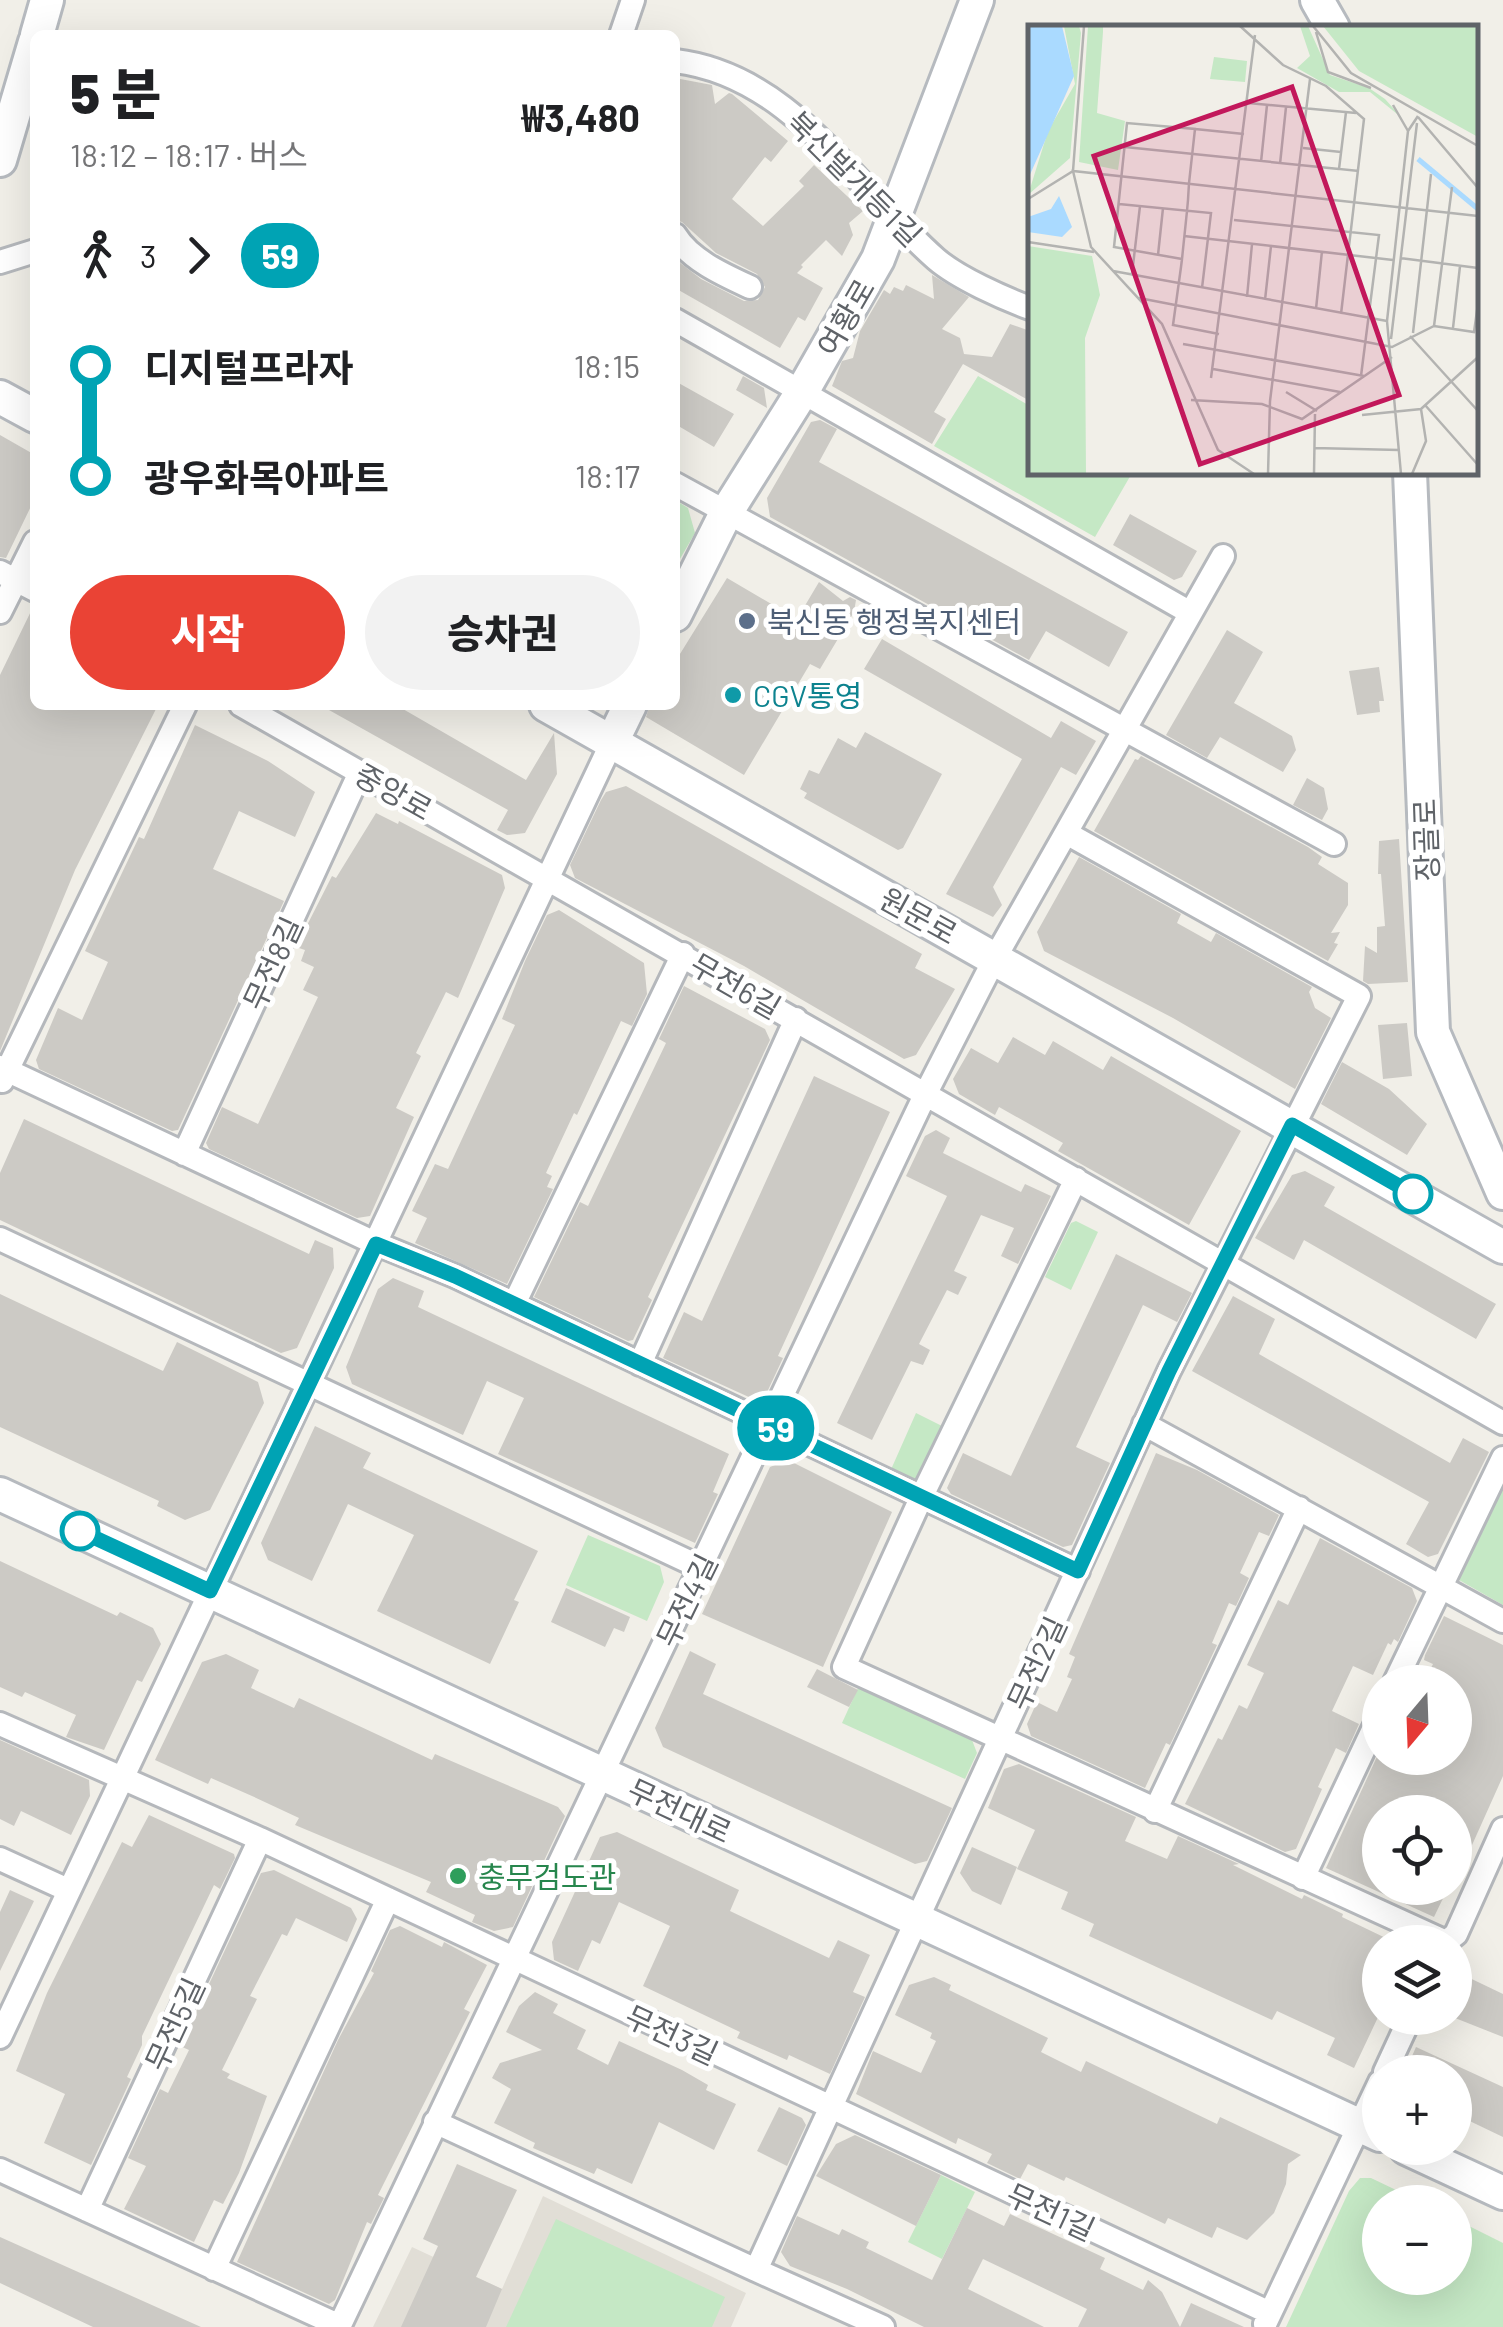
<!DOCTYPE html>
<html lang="ko">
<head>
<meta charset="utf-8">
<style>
  body { margin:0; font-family:Barlow,"Noto Sans KR",sans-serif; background:#f2f2f2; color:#202124; height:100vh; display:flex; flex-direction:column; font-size:38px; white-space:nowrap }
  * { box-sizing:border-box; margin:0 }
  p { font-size:32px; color:#757577 }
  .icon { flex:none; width:55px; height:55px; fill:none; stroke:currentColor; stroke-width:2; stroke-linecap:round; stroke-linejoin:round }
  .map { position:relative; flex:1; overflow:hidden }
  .sheet { position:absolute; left:30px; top:30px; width:650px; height:680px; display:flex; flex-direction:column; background:#fff; border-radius:15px; box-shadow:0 10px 40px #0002 }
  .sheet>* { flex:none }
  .badge { padding:0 20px; border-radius:32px; font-size:35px; line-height:65px }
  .needle { width:65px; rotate:199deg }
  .buttons { position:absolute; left:1362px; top:1665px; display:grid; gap:20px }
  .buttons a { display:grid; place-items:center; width:110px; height:110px; border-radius:50%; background:#fff; box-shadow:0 10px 40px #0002; font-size:50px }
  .map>.badge { position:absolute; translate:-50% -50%; box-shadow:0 0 0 5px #fff }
  .legs { display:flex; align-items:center; gap:15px; height:110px; padding:0 40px; font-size:32px }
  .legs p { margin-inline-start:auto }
  .summary { display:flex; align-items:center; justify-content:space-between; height:170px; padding:0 40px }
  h1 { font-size:55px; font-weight:800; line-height:75px }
  .cta { display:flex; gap:20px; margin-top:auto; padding:20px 40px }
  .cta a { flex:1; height:115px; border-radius:60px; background:#ea4335; color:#fff; font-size:40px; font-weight:800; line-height:115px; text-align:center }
  .cta a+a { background:#f2f2f2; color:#202124 }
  ul { padding:0 40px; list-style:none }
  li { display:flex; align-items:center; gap:35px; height:110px; font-size:38px }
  li i { display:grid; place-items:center; width:15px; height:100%; margin:0 12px; background:currentColor }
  li i::after { content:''; width:25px; height:25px; margin:-12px; border:8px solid; border-radius:50%; background:#fff }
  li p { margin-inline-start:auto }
  li:first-child i { background:linear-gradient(#0000 50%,currentColor 0) }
  li:last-child i { background:linear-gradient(currentColor 50%,#0000 0) }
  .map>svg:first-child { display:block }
  .education { fill:#e1ded6 }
  .green { fill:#c5e8c5 }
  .building { fill:#cccac5 }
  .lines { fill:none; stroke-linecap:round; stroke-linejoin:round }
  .street-casing { stroke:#b5b8bc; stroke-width:28 }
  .secondary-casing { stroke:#b6babf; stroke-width:38 }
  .street { stroke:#fff; stroke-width:22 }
  .secondary { stroke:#fff; stroke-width:32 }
  .line-1-casing { stroke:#fff; stroke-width:22 }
  .line-1 { stroke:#00a3b4; stroke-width:15 }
  .service-dot { fill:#5c6f8a; stroke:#fff; stroke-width:4 }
  .culture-dot { fill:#0f9aa8; stroke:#fff; stroke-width:4 }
  .stop-1-dot { fill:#fff; stroke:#00a3b4; stroke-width:5 }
  .leisure-dot { fill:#2e9e5b; stroke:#fff; stroke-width:4 }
  .labels { text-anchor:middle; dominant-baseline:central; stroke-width:10; stroke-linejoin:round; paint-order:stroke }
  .street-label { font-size:30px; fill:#5f6368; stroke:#fff }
  .service-label { font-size:30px; fill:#4e5e75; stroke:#fff; text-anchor:start }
  .culture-label { font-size:30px; fill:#0d838f; stroke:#fff; text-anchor:start }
  .leisure-label { font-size:30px; fill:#27864d; stroke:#fff; text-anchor:start }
  .inset-river { fill:none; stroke:#aadaff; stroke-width:5 }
  .inset-road { fill:none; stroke:#b3b3b1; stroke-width:2.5 }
  .view { fill:#c2185b; fill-opacity:0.15; stroke:#c2185b; stroke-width:5 }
  .inset-edge { fill:none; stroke:#5f6368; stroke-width:5 }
</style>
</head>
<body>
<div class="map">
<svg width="1503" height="2327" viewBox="0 0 1503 2327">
  <rect width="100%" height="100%" fill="#f1efe8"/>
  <path class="education" d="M543,2196L746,2293L731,2327H373L412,2247L502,2289Z"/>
  <path class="green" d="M978,376L1030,406V472L1132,473L1095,537L934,446Z
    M675,500L688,508L695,533L677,564Z
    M1076,1221L1098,1232L1071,1290L1045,1277L1071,1223Z
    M916,1413L946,1428L924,1476L907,1482L889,1474Z
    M1503,1469V1605L1452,1576Z
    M588,1535L660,1566L664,1582L647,1621L566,1585Z
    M858,1688L972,1740L977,1753L965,1779L842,1723Z
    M941,2175L975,2192L942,2259L908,2242Z
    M1360,2178H1371L1421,2202H1380V2278H1455V2219L1503,2243V2327H1286L1349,2191Z
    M556,2219L725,2297L712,2327H506Z"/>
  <path class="building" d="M675,78L712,85L715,104L729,93L732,94L788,141L771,162L765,157L732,199L763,226L804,186L799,181L814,165L863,211L849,223L853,235L842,256L826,240L801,265L803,267L797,273L823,288L805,321L798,317L780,348L675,288V259L701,279L744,301L758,300L765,287L757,274L716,253L682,222L675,220Z
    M932,275L969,297L942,329L960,338L964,354L992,357L1010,324L1030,331V401L963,364L934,412L946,419L932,444L832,386L842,361L853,358L860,331L884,290L890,294L894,287L903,291L906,285L934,299Z
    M743,376L764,388L767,408L736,390Z
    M675,381L734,414L714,447L675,424Z
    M820,420L837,429L819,462L1128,632L1109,667L1046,631L1029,660L770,517L767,498L811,422Z
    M0,435L35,455V498L6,558L0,557Z
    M1130,514L1197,551L1182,577L1174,580L1113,545Z
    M727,578L797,619L819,582L843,601L850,597L856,600L854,612L820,669L810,664L744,775L646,717L650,705H675V662Z
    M34,605L35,705H158L75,870L0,1051V675Z
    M1227,630L1263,652L1234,703L1292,736L1296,750L1283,772L1220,737L1207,758L1166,735Z
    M882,639L1051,738L1061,721L1096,741L1076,775L1061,767L993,887L1002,905L993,917L946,894L1022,759L864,669Z
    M1379,667L1384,701H1379L1380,712L1357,715L1349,671Z
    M320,705H396L526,780L554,733L557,774L525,833L507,835L497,830L508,810Z
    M195,725L268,761L315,792L295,837L239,811L213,869L284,901L178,1130L172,1131L39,1069L36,1060L58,1008L82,1020L108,962L85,951L139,837L144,839Z
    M865,732L942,774L903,848L898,850L804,798L807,793L800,789L809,770L819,774L838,738L856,748Z
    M1141,756L1308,847L1322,857L1318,864L1348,883V905L1331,933L1340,932L1334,943L1338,944L1328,961L1094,831L1135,759L1138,760Z
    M1307,778L1324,788L1328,809L1322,820L1293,805Z
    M626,786L922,954L915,968L955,989L916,1055L904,1059L744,966L575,878L570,865L601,800L606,792Z
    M376,813L398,824L399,821L502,875L505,888L458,998L446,992L416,1053L421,1056L396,1108L414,1117L370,1216L357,1218L209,1149L206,1143L222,1107L258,1124L318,997L303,990L314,967L301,961L305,950L296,947L332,876L336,878Z
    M1399,839L1408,982L1368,984L1363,981L1365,946L1377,953V927L1385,926L1381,874H1378L1379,841Z
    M1079,857L1181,914L1177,923L1211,942L1216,933L1312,987L1309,992L1315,1008L1331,1018L1295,1089L1173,1018L1044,951L1037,932Z
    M559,910L644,963L647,994L632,1026L621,1021L577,1115L574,1113L546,1173L552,1176L547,1187L553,1189L507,1284L415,1243L427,1218L412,1211L435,1164L448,1169L515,1025L502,1019L525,961L547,915Z
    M684,986L765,1029L770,1040L648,1297L652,1300L633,1340L628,1341L534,1297L580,1202L588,1206L666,1043L659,1039Z
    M1407,1023L1412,1076L1383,1079L1378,1025Z
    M1013,1037L1045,1055L1053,1041L1103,1070L1111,1056L1241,1131L1189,1225L1058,1151L1063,1143L999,1107L995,1115L959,1094L953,1079L971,1048L998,1063Z
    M1342,1062L1389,1089L1427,1124L1407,1155L1321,1104Z
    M814,1076L890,1112L778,1356L783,1358L762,1403L663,1358L684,1312L702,1321Z
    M24,1119L309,1254L315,1240L333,1248L334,1268L297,1348L281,1353L0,1220V1173Z
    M936,1130L950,1138L943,1153L1021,1192L1025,1184L1051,1196L1018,1264L1001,1256L1014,1228L981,1215L954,1271L967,1277L958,1295L947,1290L919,1344L930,1350L923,1365L911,1361L872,1440L837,1423L947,1196L906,1176L925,1136Z
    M1305,1171L1335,1187L1324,1206L1496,1304L1476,1339L1304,1240L1294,1260L1255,1238L1292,1175Z
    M1116,1254L1192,1293L1177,1322L1143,1305L1076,1447L1110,1463L1072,1545L1063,1547L951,1494L947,1488L963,1453L1011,1476Z
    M393,1278L424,1291L418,1307L729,1454L713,1492L718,1494L695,1543L498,1454L524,1398L487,1381L463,1435L352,1384L346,1367L378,1289Z
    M0,1294L163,1371L177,1342L258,1382L264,1403L210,1510L185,1520L157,1506L159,1501L0,1427Z
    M1233,1296L1275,1319L1259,1354L1450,1463L1463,1438L1489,1452L1438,1554L1428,1557L1406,1544L1429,1502L1192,1371Z
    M315,1426L371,1453L363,1468L538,1551L514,1600L519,1602L490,1664L377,1611L414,1535L348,1504L312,1581L268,1560L261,1543Z
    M1156,1453L1197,1470L1279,1515L1269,1536L1259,1532L1240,1573L1249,1578L1236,1606L1229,1603L1212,1643L1217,1645L1170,1745L1166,1743L1145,1788L1031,1736L1027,1724L1037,1702L1057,1712L1072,1679L1067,1677L1075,1657L1069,1654Z
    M788,1460L892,1512L823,1667L702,1614L770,1467Z
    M1320,1538L1412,1588L1417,1601L1398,1642L1394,1639L1391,1645L1388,1643L1373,1675L1353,1666L1332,1711L1359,1724L1346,1753L1336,1748L1318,1787L1322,1789L1296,1849L1285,1852L1185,1804L1218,1738L1222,1740L1239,1705L1247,1709L1264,1673L1247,1665L1278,1600L1288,1605Z
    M0,1561L117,1616L120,1612L153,1628L161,1644L142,1682L137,1680L104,1750L66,1737L76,1715L25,1692L22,1697L0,1687Z
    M566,1588L630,1617L624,1632L614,1628L605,1647L551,1622Z
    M1444,1616L1503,1645V1776L1455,1883V1812H1380V1888H1448L1434,1917L1326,1868L1380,1750V1758H1455V1682H1424L1433,1664L1424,1660L1425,1655Z
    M690,1651L716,1664L703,1694L952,1808L927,1861L915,1864L663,1747L655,1728Z
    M226,1654L259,1670L251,1688L294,1708L299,1698L432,1760L435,1754L558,1807L565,1816L513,1927L494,1931L472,1922L475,1915L426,1892L431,1882L295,1825L299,1818L252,1796L211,1778L208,1784L155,1760L202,1662Z
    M817,1669L858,1690L849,1707L807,1687Z
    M0,1740L89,1780L90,1796L71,1835L21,1811L14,1826L0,1819Z
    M1019,1764L1136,1817L1125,1841L1167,1859L1178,1836L1239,1864L1233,1865L1302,1899L1304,1895L1343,1914L1342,1917L1394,1942H1380V2013L1354,2068L1327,2055L1335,2038L1277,2011L1272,2020L1089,1936L1094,1924L1061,1909L1068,1892L1017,1869L1035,1830L988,1808L1004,1769Z
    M149,1815L234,1854L235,1858L220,1889L214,1885L142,2036V2045L127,2077L131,2079L91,2165L44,2143L65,2094L16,2071L47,1993L122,1842L132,1847Z
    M617,1832L739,1890L730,1911L829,1958L838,1940L870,1955L853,1992L865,1997L830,2074L789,2055L787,2060L737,2038L740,2032L643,1986L670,1926L619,1902L600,1944L592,1940L578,1971L554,1960L552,1942L600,1837Z
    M972,1847L1017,1867L1001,1905L972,1891L960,1873Z
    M274,1870L351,1908L357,1919L347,1942L296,1918L287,1936L282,1934L250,1996L257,1999L222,2070L230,2074L227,2078L267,2096L239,2173L223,2204L214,2200L194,2242L124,2209L146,2166L128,2158L160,2089L168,2093L189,2050L180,2046L261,1873Z
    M10,1890L34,1901L0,1971V1912Z
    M400,1926L442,1947L444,1942L487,1965L464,2009L470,2012L378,2195L384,2198L371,2224L367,2222L335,2300L329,2304L237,2262L338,2040L374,1973L371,1971L390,1930Z
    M1455,1971L1503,1994V2037L1455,2018Z
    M934,1977L951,1985L949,1990L1048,2038L1041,2052L1081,2072L1086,2061L1217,2124L1220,2117L1301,2155L1288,2164L1286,2184L1274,2213L1247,2240L1217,2227L1212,2238L1168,2218L1165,2224L1066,2177L1064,2181L1028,2164L1020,2179L987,2163L992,2154L958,2138L956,2144L856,2094L873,2051L921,2073L936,2041L930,2038L932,2033L895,2015L909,1985Z
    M535,1992L558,2004L553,2013L586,2030L577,2049L608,2065L619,2041L682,2070L708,2085L706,2090L736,2104L714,2150L659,2122L632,2184L597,2168L594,2174L563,2161L533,2148L535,2143L494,2123L511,2089L492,2078L500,2063L542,2050L506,2032L519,2006Z
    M1416,2047L1503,2087V2137L1455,2114V2072H1405Z
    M779,2107L802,2118L806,2125L787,2166L757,2151Z
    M855,2135L941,2175L916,2226L816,2176L836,2144Z
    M457,2164L517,2190L476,2277L502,2289L486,2327H401L438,2246L423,2239Z
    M967,2208L1004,2226L1010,2214L1105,2258L1100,2269L1143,2290L1148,2280L1162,2292L1180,2327H1078L1087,2309L983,2259L968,2289L1044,2327H924L847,2289L790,2266L781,2252L797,2216L839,2235L842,2229L869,2242L866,2248L932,2280Z
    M0,2237L201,2327H93L0,2283Z
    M1191,2303L1244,2327H1180Z"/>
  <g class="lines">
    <g class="street-casing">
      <path id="street" d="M621,35L633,0
        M675,61C792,75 854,187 936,259C958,278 1003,298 1030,308
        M675,235C690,260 724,275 750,287
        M0,262L35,251
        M675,320L1189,612
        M675,484L1334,844
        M0,572L35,590
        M0,612L35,542
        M241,705L1503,1423
        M0,1067L377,1244L455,1276L1078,1571
        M2,1081L185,705
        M184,1154L360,772
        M1076,1179L921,1498L844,1667L1446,1942
        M0,1239L702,1568
        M514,1304L683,954
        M640,1364L796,1019
        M1144,1424L1503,1621
        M1395,1682L1503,1458
        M0,1724L260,1839L1270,2313
        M1155,1811L1299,1508
        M0,1859L68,1890
        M1303,1878L1380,1715
        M1446,1942L1456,1934L1503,1829
        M0,2037L612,742
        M1385,2072L1410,2018
        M435,2122L756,2270
        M0,2170L340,2326
        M87,2210L260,1839
        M214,2269L388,1899
        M1265,2324L1380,2082
        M339,2327L926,1093L995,958L1223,556
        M883,2327L756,2270L1169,1371L1359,996L1068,834"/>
    </g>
    <g class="secondary-casing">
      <path id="secondary" d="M1317,0L1333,28
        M37,35L47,0
        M0,160L35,42
        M0,397L35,416
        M1410,472L1433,1032L1503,1193
        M675,615L726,513L802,392L878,259L977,0
        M546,705L1503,1247
        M612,742L630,705
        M0,1494L1380,2135
        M1406,2148L1503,2193"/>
    </g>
    <use href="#street" class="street"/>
    <use href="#secondary" class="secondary"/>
  </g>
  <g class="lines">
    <g class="line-1-casing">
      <path id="line-1" d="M80,1531L210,1591L376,1244L455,1276L1078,1571L1169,1371L1292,1125L1413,1194"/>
    </g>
    <use href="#line-1" class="line-1"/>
  </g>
  <circle class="service-dot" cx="747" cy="621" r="10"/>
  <circle class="culture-dot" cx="733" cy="695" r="10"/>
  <g class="stop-1-dot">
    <circle cx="1413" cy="1194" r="18"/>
    <circle cx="80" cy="1531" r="18"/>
  </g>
  <circle class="leisure-dot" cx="458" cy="1876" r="10"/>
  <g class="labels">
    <g class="street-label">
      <text transform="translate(855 178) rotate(45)">북신발개등1길</text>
      <text transform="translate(845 317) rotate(-60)">여황로</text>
      <text transform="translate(394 791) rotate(29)">중앙로</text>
      <text transform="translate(1425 840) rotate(-92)">장골로</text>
      <text transform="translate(919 915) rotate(29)">원문로</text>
      <text transform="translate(272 963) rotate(-65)">무전8길</text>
      <text transform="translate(736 985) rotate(30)">무전6길</text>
      <text transform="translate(686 1600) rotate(-64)">무전4길</text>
      <text transform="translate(1036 1663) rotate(-65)">무전2길</text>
      <text transform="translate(680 1810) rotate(25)">무전대로</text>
      <text transform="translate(174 2024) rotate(-65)">무전5길</text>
      <text transform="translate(672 2034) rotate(25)">무전3길</text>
      <text transform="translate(1051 2211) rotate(25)">무전1길</text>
    </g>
    <g class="service-label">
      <text x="767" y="621">북신동 행정복지센터</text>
    </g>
    <g class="culture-label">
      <text x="753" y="695">CGV통영</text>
    </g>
    <g class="leisure-label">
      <text x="478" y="1876">충무검도관</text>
    </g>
  </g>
  <g transform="translate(1028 25)">
    <rect width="450" height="450" fill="#f1efe8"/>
    <path d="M36,1H51L53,8L42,133L0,170L20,106L47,59ZM60,1H75V7L69,88L97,96L90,145L51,137ZM272,1H280L302,50L341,63L357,74L374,93L342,67H311L269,43L282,31ZM295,1H450V112L331,46ZM186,32L219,36L217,57L182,54ZM0,221L64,231L72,270L57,313L58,449H0Z" fill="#c5e8c5"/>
    <path d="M0,1H34L46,51L0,154ZM31,171L44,202L34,212L0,207V192L23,184Z" fill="#aadaff"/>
    <path class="inset-river" d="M390,134L450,184"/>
    <path class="inset-road" d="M212,1L255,40L298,61L336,94L313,289M285,1L323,48L450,121M288,7L300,47L343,63M220,78L328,88M365,80L380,106M318,87L311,144L331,146M390,92L450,163M167,104L216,109M97,122L311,144M275,123L313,127M233,137L239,80M252,139L258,82M0,174L45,146L56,1M91,179L183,188L174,263M206,195L351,210L333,351M156,211L365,235M0,217L66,227M130,230L135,183M372,233L450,243M154,234L86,222L99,98L167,104L161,158L160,175L159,186L154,234L153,242L145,300L191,309M85,246L359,296M104,249L112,181M219,272L224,219M111,273L364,322L406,301L446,307L450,279M237,275L243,221M288,284L294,226M406,301L424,162M425,303L432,241M385,308L403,149M382,311L450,386M363,314L389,98M155,319L336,351M185,344L312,367M183,353L227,10M258,367L289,386M163,375L234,379L274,394L364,332M397,380L450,440M334,390L393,384L449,333M286,423L371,425M226,449L190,425L134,299L63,222L45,146L450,191M240,449L242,376L282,54M286,449L287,389M373,449L359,296L380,106L390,91M384,449L398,416L393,384"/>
    <path class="view" d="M264,62L371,370L172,439L66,131Z"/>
    <rect width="450" height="450" class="inset-edge"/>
  </g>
</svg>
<div class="buttons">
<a><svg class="needle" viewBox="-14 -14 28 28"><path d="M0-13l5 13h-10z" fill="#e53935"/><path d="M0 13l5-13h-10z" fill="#757577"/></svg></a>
<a><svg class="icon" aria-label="locate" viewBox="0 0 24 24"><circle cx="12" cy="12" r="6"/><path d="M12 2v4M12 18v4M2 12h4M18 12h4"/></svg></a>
<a><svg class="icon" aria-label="layers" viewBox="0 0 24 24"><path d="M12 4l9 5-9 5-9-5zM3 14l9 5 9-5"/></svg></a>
<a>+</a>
<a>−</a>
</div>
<b class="badge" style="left:776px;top:1428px;background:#00a3b4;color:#fff">59</b>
<section class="sheet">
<div class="summary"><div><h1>5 분</h1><p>18:12 – 18:17 · 버스</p></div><b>₩3,480</b></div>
<div class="legs"><svg class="icon" aria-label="walk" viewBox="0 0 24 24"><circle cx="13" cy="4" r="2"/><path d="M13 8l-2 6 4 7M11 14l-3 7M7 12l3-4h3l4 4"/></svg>3<svg class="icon" aria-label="forward" viewBox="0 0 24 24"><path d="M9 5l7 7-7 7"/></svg><b class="badge" style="background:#00a3b4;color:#fff">59</b></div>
<ul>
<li><i style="color:#00a3b4"></i><b>디지털프라자</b><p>18:15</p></li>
<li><i style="color:#00a3b4"></i><b>광우화목아파트</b><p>18:17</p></li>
</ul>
<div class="cta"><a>시작</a><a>승차권</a></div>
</section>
</div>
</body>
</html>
